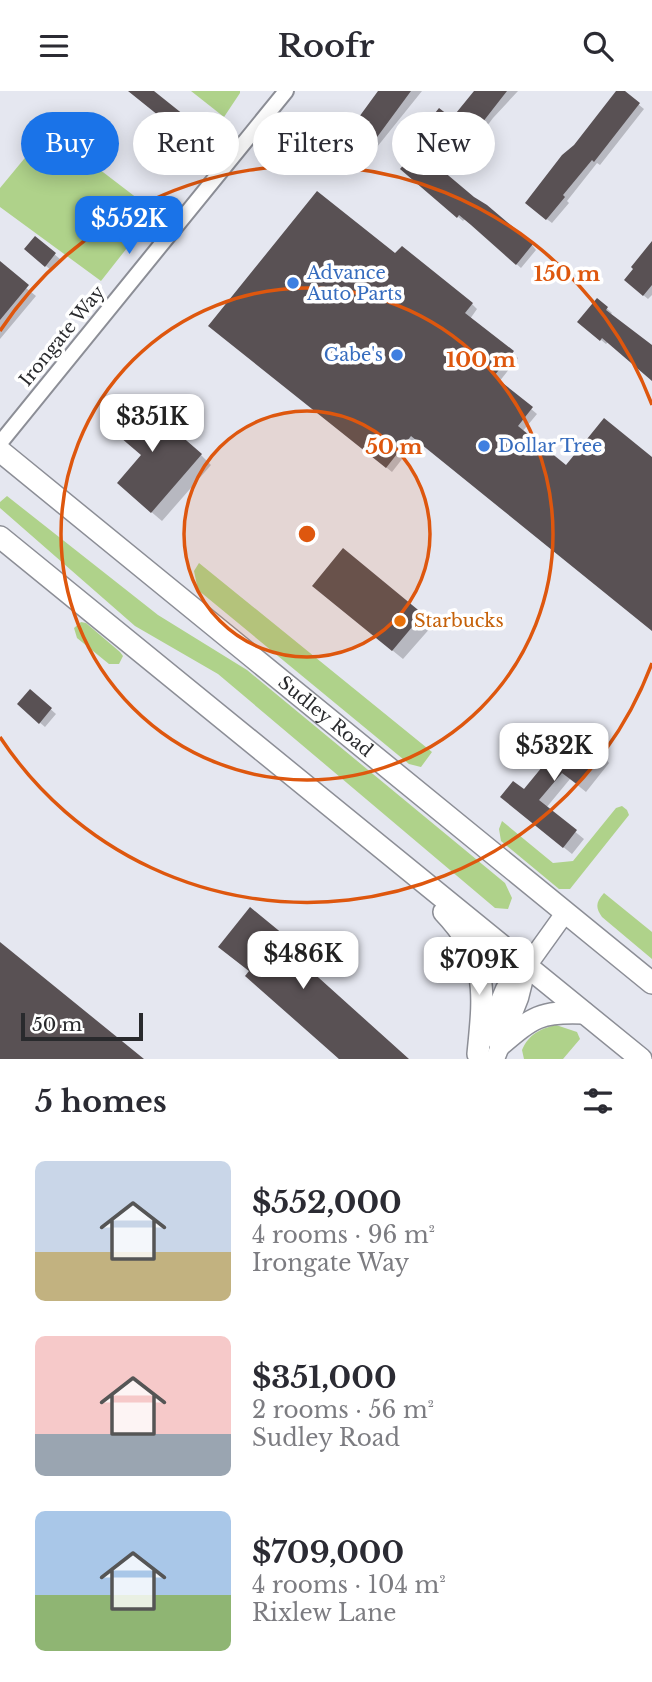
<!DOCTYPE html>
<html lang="en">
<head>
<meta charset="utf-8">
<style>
  :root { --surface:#fff; --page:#f2f2f3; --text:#2b2b33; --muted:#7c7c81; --accent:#1a73e8 }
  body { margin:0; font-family:"Libre Baskerville",serif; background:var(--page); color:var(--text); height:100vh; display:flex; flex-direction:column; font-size:26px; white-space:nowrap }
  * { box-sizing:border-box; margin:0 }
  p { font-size:23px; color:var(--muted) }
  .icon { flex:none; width:38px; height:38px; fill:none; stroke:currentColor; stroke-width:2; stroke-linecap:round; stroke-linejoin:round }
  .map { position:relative; height:968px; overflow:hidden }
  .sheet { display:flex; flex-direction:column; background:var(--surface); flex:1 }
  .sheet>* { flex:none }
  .hud { position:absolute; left:21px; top:21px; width:611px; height:63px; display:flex; gap:14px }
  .scale { position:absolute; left:21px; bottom:18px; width:122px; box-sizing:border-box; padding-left:7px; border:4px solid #292a2d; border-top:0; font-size:19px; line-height:24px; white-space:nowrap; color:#292a2d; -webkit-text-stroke:5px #fff; paint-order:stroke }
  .price { position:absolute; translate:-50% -60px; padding:0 16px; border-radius:14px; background:#fff; color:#222; font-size:23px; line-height:46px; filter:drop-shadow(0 2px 4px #0008) }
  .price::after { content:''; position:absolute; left:50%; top:42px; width:21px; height:16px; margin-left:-10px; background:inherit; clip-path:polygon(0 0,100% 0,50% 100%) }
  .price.on { background:var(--accent); color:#fff }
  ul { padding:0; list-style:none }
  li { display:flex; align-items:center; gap:21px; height:175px; padding:0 35px }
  li span { display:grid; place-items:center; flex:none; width:196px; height:140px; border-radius:10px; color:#555 }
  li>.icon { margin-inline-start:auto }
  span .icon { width:84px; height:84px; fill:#fffc; stroke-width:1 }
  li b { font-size:30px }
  h2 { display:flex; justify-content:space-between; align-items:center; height:84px; padding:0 35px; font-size:30px }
  .pill { padding:0 24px; border-radius:32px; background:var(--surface); box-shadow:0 4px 18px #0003; font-size:24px; line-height:63px }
  .pill.on { background:var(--accent); color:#fff }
  header { display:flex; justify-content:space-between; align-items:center; height:91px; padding:0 35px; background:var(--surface); font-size:32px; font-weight:600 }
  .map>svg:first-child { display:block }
  .green { fill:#afd28a }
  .shadow { fill:#0003 }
  .building { fill:#595154 }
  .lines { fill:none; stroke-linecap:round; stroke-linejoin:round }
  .minor-casing { stroke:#8c8e96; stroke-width:18 }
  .tertiary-casing { stroke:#8c8e96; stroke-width:21 }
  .primary-casing { stroke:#8c8e96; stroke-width:24 }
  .minor { stroke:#fff; stroke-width:14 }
  .tertiary { stroke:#fff; stroke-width:18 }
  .primary { stroke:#fff; stroke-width:21 }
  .ring { fill:none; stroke:#de570e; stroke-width:3.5 }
  .shop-dot { fill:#3f7fe0; stroke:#fff; stroke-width:2.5 }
  .food-dot { fill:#e8710a; stroke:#fff; stroke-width:2.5 }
  .labels { text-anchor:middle; stroke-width:7; stroke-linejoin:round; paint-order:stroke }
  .shop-label { font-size:18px; fill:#366cbe; stroke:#fff; text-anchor:start }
  .street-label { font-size:18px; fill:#292a2d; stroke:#fff }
  .food-label { font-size:18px; fill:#c56008; stroke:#fff; text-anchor:start }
  .centre { fill:#de570e; stroke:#fff; stroke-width:3.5 }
  .ring-label { font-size:21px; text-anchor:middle; font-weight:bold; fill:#de570e; stroke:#fff; stroke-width:7; stroke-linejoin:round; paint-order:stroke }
</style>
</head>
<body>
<header><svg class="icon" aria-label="menu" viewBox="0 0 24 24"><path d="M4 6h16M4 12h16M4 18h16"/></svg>Roofr<svg class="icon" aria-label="search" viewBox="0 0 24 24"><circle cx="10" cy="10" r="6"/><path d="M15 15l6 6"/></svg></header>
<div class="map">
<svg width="652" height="968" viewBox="0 0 652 968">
  <rect width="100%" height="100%" fill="#e5e7f0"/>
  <path class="green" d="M191,0H240V2L224,26Z
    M48,39L146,114L149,129L101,190L0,116V97Z
    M7,405L158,524L247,579L505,792L512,807L508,818L495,817L218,583L135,535L0,417V411Z
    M199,472L432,661L421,676L409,673L198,499L194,480Z
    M81,531L86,532L120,561L123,565L119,573H109L77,547L74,537Z
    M622,715L627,719L629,724L570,798H559L501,750L499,738L502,730L553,772L573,770L616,717Z
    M604,802L652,841V868L602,826C595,816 596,811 604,802Z
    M556,934L577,941L580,948L563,968H524L522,959C529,943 540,938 556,934Z"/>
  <path class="shadow" d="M129,0H151L196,37L188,47Z
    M382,0H422L377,56L358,42Z
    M475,0H518L493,27L466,63L434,37L453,30Z
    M619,0H622L644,18L600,74L597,72L567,110L569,112L552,132L532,117L575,56Z
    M407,83L532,154L536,159L521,177L465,128L463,130Z
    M35,147L60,168L51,179L31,163Z
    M652,154V204L648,208L631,194L635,178Z
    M396,165L472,213L477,218L470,228L518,267L499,291L537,323L522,341L566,376L652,368V538L417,349L392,381L216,240Z
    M0,176L36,205L0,248Z
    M597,209L612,222L610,224L652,256V288L608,251L606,253L584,235Z
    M201,364L211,374L162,430L129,402Z
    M343,460L432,535L403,568L324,504Z
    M30,600L56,623L45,636L24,618Z
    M602,664L609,672L586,701L570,688L546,717L584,748L572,763L510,713L524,701L549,670Z
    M251,818L305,863L313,872L307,879L406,968H339L250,881L229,864Z"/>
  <path class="building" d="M128,0H154L189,28L179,41Z
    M378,0H411L372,53L351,37Z
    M474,0H507L461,59L427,32L439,17L452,27Z
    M616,0H625L640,12L594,71L592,69L563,104L565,106L546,129L525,112L562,64L574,54Z
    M417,58L474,106L487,114L533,153L516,174L471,134L459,124L457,127L400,78Z
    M317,100L395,162L402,155L473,212L465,222L514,260L494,285L533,316L518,335L566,374L604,327L652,366V540L411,345L386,377L208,235Z
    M35,145L56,162L45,176L24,158Z
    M652,150V194L643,205L624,189L633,178L631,176Z
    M0,170L29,194L0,229Z
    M597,207L608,216L606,219L652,254V290L602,247L600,250L577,231Z
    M134,304L202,363L151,422L117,392L141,364L107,335Z
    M343,457L423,523L392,560L312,495Z
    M30,598L52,617L39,633L17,613Z
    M567,634L603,663L578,694L562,682L539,709L577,739L563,757L500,706L513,690L524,698L547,670L541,666Z
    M250,816L306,862L299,869L409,968H339L245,885L249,880L218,856Z
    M0,851L144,968H0Z"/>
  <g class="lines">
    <defs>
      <path id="minor" d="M0,352L286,0"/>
      <path id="tertiary" d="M484,948L505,898L513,887L527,875L565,822
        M495,968L519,907L527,875"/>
      <g id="primary">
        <path id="s1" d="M0,360L652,892"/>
        <path d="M0,446L641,968"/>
        <path d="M444,821C489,868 484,902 478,963"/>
        <path d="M500,954C533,926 540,920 584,922"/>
      </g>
    </defs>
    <use href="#minor" class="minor-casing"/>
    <use href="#tertiary" class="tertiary-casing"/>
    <use href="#primary" class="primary-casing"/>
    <use href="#minor" class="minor"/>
    <use href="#tertiary" class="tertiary"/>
    <use href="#primary" class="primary"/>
  </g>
  <circle cx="307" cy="443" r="123" fill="#de570e" fill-opacity=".12"/>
  <g class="ring">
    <circle cx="307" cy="443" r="123"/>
    <circle cx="307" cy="443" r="246"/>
    <path d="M652 572A368 368 0 0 1 0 646M0 240A368 368 0 0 1 652 314"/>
  </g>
  <g class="shop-dot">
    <circle cx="293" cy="192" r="7"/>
    <circle cx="397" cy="264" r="7"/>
    <circle cx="484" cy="355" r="7"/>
  </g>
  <circle class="food-dot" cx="400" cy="530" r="7"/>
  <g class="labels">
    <g class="shop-label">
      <text x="307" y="188">Advance<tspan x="307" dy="21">Auto Parts</tspan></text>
      <text x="383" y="270" text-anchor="end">Gabe's</text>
      <text x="498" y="361">Dollar Tree</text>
    </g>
    <g class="street-label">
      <text transform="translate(62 245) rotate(-51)" y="6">Irongate Way</text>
      <text dy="6" stroke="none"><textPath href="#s1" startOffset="420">Sudley Road</textPath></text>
    </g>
    <g class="food-label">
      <text x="414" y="536">Starbucks</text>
    </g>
  </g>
  <circle cx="307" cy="443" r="10" class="centre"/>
  <g class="ring-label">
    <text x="567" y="190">150 m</text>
    <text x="481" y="276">100 m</text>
    <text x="394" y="363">50 m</text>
  </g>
</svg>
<div class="scale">50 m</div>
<b class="price on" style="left:129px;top:165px">$552K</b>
<b class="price" style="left:152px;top:363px">$351K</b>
<b class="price" style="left:554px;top:692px">$532K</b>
<b class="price" style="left:303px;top:900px">$486K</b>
<b class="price" style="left:479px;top:906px">$709K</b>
<div class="hud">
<a class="pill on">Buy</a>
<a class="pill">Rent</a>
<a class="pill">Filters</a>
<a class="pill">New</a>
</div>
</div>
<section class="sheet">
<h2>5 homes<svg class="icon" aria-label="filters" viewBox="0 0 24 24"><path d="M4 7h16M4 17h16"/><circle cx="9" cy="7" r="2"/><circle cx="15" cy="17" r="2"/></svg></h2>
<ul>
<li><span style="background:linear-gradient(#c9d6e8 65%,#c2b280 0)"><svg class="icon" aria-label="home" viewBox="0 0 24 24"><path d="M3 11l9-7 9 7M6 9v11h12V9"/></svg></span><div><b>$552,000</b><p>4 rooms · 96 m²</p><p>Irongate Way</p></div></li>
<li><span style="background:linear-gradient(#f6c9c9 70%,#9aa5b1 0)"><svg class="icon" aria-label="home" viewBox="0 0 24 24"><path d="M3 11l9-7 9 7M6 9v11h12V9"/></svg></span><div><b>$351,000</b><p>2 rooms · 56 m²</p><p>Sudley Road</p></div></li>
<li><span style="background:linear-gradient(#a9c7e8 60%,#8fb573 0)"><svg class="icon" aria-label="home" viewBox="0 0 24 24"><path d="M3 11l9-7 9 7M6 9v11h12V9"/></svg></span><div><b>$709,000</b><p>4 rooms · 104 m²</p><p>Rixlew Lane</p></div></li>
</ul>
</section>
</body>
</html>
